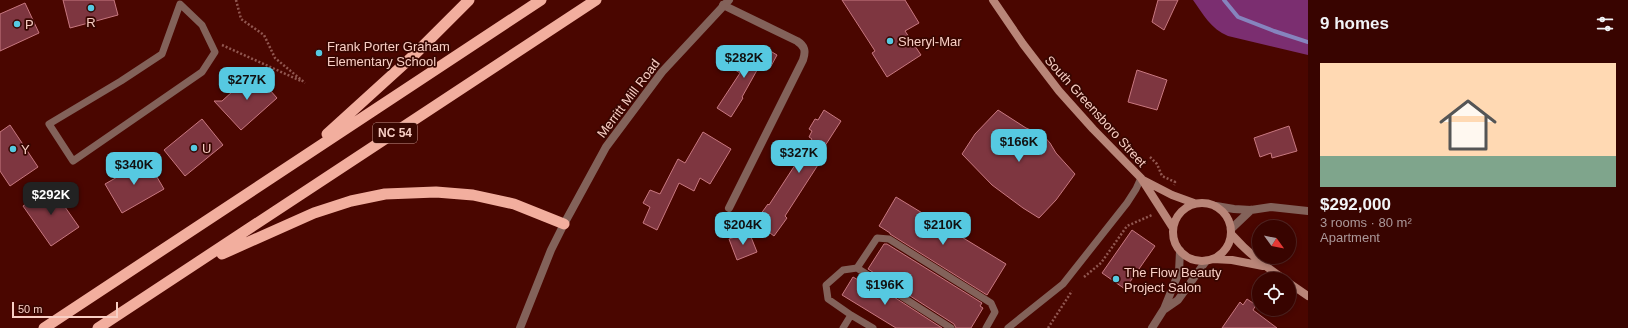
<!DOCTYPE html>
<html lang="en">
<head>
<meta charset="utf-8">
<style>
  :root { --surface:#380400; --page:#43120f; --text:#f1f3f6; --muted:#ab9899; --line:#522522; --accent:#56c9e1 }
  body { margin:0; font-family:Helvetica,sans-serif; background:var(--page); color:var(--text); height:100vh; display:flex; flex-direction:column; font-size:15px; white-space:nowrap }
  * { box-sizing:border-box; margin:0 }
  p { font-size:13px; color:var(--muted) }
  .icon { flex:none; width:22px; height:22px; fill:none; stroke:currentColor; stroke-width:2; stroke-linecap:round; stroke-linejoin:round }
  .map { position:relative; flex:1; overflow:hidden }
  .details { display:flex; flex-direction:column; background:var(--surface); width:320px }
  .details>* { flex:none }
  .needle { width:26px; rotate:123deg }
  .buttons { position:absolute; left:1252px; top:220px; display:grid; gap:8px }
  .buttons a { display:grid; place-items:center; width:44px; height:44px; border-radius:50%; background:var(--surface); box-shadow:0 2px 6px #0003,0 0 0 1px var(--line); font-size:20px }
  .scale { position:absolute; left:12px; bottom:10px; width:106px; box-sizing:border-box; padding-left:4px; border:2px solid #f8cec4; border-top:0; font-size:11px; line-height:14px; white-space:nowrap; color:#f8cec4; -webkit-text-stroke:3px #380600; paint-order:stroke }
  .price { position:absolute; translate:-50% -34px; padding:0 9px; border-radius:8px; background:var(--accent); color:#111; font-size:13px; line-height:26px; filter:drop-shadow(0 1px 2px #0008) }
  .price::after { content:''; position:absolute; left:50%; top:24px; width:12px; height:9px; margin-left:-6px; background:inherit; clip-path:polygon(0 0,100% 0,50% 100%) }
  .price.on { background:#222; color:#fff }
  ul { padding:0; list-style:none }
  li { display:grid; align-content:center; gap:8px; height:212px; padding:0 12px }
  li span { display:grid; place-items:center; height:124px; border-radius:0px; color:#555 }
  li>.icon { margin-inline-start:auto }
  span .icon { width:72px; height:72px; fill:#fffc; stroke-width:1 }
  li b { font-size:17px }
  h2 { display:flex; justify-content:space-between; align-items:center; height:48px; padding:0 12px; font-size:17px }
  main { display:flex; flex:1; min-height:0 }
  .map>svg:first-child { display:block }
  .forest { fill:#7b2e70 }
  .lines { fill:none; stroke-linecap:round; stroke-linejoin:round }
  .stream { stroke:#8684be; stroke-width:4 }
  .building { fill:#7e3640; stroke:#c87880 }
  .path { stroke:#915750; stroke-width:2.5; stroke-dasharray:2 2; stroke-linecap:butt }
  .service { stroke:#83625a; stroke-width:7 }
  .minor { stroke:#83625a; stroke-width:8 }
  .tertiary { stroke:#83625a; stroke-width:8 }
  .secondary { stroke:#b98578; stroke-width:8 }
  .trunk { stroke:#f2ae9e; stroke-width:11 }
  .poi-dot { fill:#56c9e1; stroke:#380600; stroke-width:1.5 }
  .labels { text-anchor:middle; stroke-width:3.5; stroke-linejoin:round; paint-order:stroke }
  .shield { fill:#380600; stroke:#be9289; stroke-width:1 }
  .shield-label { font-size:12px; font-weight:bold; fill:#f8cec4 }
  .poi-label { font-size:13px; fill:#f8cec4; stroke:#380600; text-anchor:start }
  .street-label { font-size:13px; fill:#f8cec4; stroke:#380600 }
</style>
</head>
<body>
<main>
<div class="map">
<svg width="1308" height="328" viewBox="0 0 1308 328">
  <rect width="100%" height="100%" fill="#4a0600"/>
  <path class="forest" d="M1193,0H1308V55L1228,36C1211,29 1203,14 1193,0Z"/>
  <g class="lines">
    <path class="stream" d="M1224,0L1238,17L1274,31L1308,42"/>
  </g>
  <path class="building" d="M63,0H114L118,15L70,28Z
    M842,0H905L919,23L905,31L921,55L887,77L872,53L875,51Z
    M1158,0H1178L1164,30L1152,22Z
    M25,3L39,33L0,51V14Z
    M767,49L777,55L770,68L761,63L742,97L743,98L731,117L717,108L740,73L732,68L743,50L761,60Z
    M1137,70L1167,80L1157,110L1128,102Z
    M254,72L277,98L241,130L214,101H222Z
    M824,110L841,121L821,152L825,154L785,216L787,218L774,236L755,222L768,204L769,205L812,139L809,137L812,131L809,129L815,119L818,120Z
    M998,110L1026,128L1043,135L1050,143L1056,153L1075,174L1056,200L1039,218L1023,208L992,185L962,154L975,134Z
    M202,119L223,145L185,176L164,150Z
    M10,125L38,167L10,186L0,171V132Z
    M1289,126L1297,151L1272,158L1271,153L1260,157L1254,138Z
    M703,132L731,149L710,184L700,178L694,191L679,183L657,230L643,223L650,207L643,203L650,190L660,194L678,159L685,163Z
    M147,160L164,189L122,213L105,184Z
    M51,187L79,227L51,246L23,206Z
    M896,197L1006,264L987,295L890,234V233L879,226Z
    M1132,230L1155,246L1125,289L1102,273Z
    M749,232L757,252L737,260L729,239Z
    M884,244H887L982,303L980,306L983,308L971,328H956L954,324L868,269Z
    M853,277L860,281L863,277L942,328H896L842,295Z
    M1247,299L1256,305L1253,310L1277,328H1222L1240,302L1243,305Z"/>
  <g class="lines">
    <path class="path" d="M236,0L241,19L264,35L275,58L305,83
      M222,45L301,81
      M1150,157L1157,164L1162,176L1175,182L1174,185
      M1084,277L1101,263L1127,226L1152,215
      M1048,328L1072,291"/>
    <path class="service" d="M180,4L202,25L215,52L202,72L73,161L49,124L121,81L162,54Z
      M857,268L877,238L889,239L991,303L995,312L986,328
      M851,315L828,299L826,285L843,270L857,268L951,328
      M843,328L851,315L873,328
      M1008,328L1063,284L1127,203L1136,189L1141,178"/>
    <path class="minor" d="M723,5L797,41C805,46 806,51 803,60L729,208
      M1216,206L1234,209L1251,210L1271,207L1308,211
      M1231,229L1251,210
      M1165,309L1178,300L1206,261
      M1152,328L1164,309L1179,272L1180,251"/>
    <path class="tertiary" d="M520,328L551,250L564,224L606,147L662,72L729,0"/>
    <path class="secondary" d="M993,0L1023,44L1059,91L1093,129L1141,178L1173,228
      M1143,180L1172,195L1194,203
      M1173 232a29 29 0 1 1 58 0a29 29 0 1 1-58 0Z
      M1231,234C1247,252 1264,266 1284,279
      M1213,259L1232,260L1263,266
      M1289,283L1308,296"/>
    <path class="trunk" d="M327,134L414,55L469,0
      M222,254L314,213L351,201L385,194L436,192L473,195L514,204L564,224
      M44,328L541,0
      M98,328L596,0"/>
  </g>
  <g class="poi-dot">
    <circle cx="91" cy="8" r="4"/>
    <circle cx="17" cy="24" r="4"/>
    <circle cx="890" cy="41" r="4"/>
    <circle cx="319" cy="53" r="4"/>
    <circle cx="194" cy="148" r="4"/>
    <circle cx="13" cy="149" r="4"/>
    <circle cx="1116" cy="279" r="4"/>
  </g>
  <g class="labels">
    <rect class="shield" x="373" y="123" width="44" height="20" rx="3"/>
    <g class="shield-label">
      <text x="395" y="137">NC 54</text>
    </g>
    <g class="poi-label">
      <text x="91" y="27" text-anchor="middle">R</text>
      <text x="25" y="29">P</text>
      <text x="898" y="46">Sheryl-Mar</text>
      <text x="327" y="51">Frank Porter Graham<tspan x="327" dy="15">Elementary School</tspan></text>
      <text x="202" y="153">U</text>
      <text x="21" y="154">Y</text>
      <text x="1124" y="277">The Flow Beauty<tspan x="1124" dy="15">Project Salon</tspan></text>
    </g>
    <g class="street-label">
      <text transform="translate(628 98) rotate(-53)" y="5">Merritt Mill Road</text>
      <text transform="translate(1096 111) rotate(48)" y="5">South Greensboro Street</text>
    </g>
  </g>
</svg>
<div class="buttons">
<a><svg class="needle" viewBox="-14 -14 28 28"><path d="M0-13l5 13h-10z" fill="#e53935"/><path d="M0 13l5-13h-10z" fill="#ab9899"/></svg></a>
<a><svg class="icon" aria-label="locate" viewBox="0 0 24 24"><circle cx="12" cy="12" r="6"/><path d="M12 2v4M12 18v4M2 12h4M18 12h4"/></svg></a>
</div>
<div class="scale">50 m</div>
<b class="price" style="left:744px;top:79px">$282K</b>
<b class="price" style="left:247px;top:101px">$277K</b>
<b class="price" style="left:1019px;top:163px">$166K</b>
<b class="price" style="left:799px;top:174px">$327K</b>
<b class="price" style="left:134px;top:186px">$340K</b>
<b class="price on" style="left:51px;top:216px">$292K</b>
<b class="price" style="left:743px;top:246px">$204K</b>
<b class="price" style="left:943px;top:246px">$210K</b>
<b class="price" style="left:885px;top:306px">$196K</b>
</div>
<section class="details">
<h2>9 homes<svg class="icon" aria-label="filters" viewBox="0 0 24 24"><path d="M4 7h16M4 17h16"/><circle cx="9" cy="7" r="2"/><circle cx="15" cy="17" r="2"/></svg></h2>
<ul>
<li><span style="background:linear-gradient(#ffd9b3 75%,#7fa58c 0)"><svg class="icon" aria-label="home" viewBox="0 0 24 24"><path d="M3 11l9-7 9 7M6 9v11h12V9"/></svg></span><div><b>$292,000</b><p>3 rooms · 80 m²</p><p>Apartment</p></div></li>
</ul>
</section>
</main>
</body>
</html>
